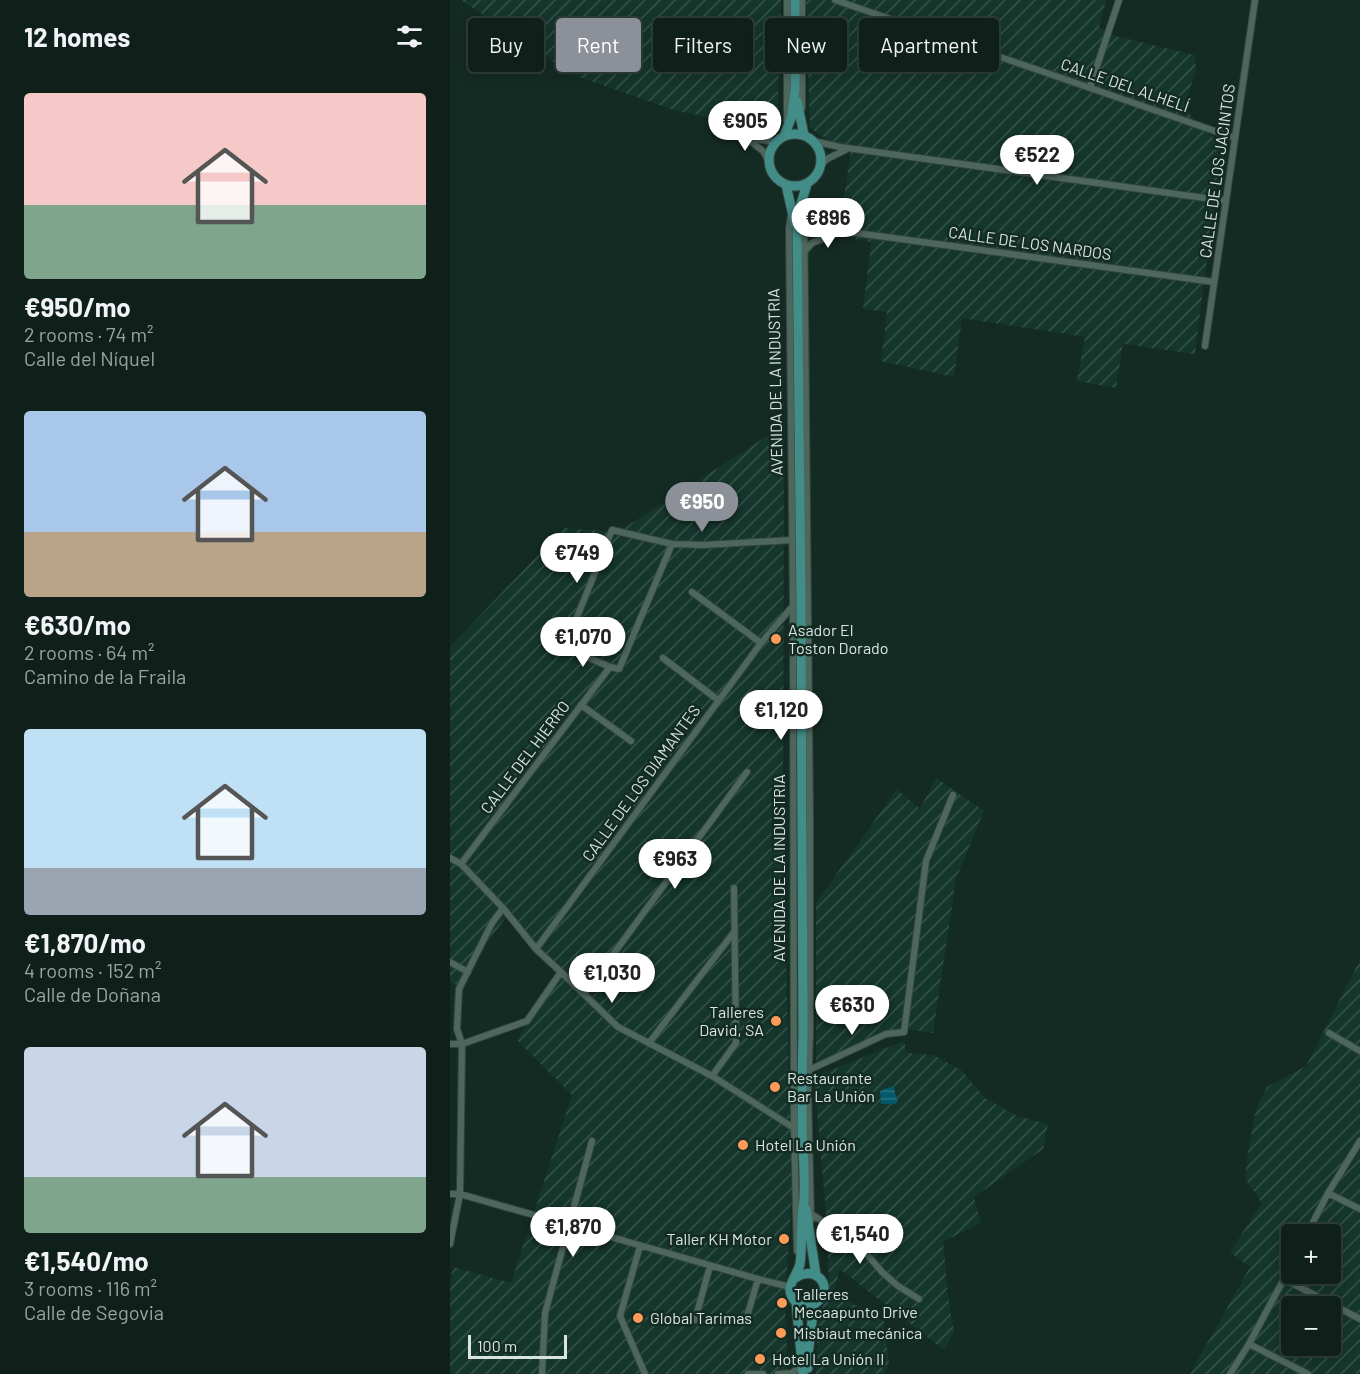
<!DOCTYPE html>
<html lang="en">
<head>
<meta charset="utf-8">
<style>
  :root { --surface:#0f201a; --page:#1d2d27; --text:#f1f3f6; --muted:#9ba3a2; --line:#2f3e39; --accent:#8c9099 }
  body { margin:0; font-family:Barlow,sans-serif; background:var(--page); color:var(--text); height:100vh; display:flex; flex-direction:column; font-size:22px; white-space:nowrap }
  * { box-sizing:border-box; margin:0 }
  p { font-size:20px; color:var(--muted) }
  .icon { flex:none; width:33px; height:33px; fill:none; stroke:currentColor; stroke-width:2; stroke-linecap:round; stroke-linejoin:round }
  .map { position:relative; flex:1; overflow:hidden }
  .side { display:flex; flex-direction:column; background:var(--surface); width:450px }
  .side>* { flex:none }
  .hud { position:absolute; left:18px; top:18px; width:570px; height:54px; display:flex; gap:12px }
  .controls { position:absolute; left:831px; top:1224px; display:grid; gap:12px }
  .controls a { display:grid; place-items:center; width:60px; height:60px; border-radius:6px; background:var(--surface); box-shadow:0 3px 15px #0003,0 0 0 2px var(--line); font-size:30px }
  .scale { position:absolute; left:18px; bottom:15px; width:99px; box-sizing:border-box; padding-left:6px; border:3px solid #d7e4df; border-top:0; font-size:16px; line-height:21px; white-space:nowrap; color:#d7e4df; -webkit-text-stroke:4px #142b23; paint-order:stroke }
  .price { position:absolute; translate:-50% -51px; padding:0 14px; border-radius:21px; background:#fff; color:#222; font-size:20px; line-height:39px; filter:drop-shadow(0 2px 3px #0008) }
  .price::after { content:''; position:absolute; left:50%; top:36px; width:18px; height:14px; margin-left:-9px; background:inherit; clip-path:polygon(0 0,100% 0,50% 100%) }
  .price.current { background:var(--accent); color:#fff }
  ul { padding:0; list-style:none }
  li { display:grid; align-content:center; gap:12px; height:318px; padding:0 24px }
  li span { display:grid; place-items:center; height:186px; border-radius:6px; color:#555 }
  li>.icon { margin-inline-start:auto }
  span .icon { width:108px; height:108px; fill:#fffc; stroke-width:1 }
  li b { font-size:26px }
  h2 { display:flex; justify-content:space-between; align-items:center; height:72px; padding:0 24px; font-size:26px }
  .pill { padding:0 21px; border-radius:6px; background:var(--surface); box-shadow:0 3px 15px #0003,0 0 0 2px var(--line); font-size:21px; line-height:54px }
  .pill.current { background:var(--accent); color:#fff }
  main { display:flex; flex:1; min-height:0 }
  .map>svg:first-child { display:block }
  .industrial { fill:url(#industrial-furrows); fill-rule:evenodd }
  .water { fill:url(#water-rules) }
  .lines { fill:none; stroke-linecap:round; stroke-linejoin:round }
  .minor-casing { stroke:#34453f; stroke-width:8 }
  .primary-casing { stroke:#34453f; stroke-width:11 }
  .minor { stroke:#4e675d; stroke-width:6 }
  .primary { stroke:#428d88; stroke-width:9 }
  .poi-dot { fill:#fe9b59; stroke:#142b23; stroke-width:2 }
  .labels { text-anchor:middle; stroke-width:5; stroke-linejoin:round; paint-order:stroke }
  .street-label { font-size:16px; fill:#d7e4df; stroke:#142b23 }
  .poi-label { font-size:16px; fill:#d7e4df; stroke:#142b23; text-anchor:start }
</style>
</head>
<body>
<main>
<section class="side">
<h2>12 homes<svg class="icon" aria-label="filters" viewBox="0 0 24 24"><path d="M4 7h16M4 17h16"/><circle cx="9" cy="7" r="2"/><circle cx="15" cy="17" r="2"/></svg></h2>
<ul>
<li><span style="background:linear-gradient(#f6c9c9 60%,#7fa58c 0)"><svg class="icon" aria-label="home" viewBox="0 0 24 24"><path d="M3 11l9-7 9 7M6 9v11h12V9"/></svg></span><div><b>€950/mo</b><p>2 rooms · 74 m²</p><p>Calle del Níquel</p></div></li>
<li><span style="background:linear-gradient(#a9c7e8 65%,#b9a48a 0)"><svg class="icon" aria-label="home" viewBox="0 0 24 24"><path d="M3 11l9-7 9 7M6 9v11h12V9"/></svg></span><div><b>€630/mo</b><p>2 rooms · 64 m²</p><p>Camino de la Fraila</p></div></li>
<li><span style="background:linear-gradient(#bfe0f5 75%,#9aa5b1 0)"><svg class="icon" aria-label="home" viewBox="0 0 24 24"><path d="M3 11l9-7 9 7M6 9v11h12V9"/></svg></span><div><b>€1,870/mo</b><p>4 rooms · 152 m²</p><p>Calle de Doñana</p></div></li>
<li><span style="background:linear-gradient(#c9d6e8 70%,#7fa58c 0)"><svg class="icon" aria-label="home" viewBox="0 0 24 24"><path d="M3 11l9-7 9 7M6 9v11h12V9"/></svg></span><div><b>€1,540/mo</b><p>3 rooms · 116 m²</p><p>Calle de Segovia</p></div></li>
</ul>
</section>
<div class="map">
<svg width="910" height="1374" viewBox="0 0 910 1374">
  <defs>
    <pattern id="industrial-furrows" width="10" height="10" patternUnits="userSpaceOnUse" patternTransform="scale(1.5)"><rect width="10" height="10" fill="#15362c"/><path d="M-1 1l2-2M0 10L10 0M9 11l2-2" fill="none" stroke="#36534a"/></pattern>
    <pattern id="water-rules" width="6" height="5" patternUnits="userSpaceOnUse" patternTransform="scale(1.5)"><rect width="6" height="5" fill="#04596a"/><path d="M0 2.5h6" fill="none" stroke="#28717f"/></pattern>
  </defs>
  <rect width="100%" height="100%" fill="#142b23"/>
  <path class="industrial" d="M11,0H331L327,130L227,111L123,75Z
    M356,0H656L649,27L665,36L745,55L746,71L733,108L771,145L745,354L673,344L666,388L627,381L635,337L512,318L504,377L431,361L437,312L413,309L421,242L388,236L402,145L384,144L360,128Z
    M334,425L333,845L342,1192L335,1306L338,1374H0V1287L3,1267L61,1283L122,1095L67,1040L108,973L57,916L6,985L0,982V647L114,528L168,532Z
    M486,778L534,811L506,879L483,1033L457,1029L366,1065V903L447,789L470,809Z
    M910,960V1374H740L800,1267L780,1252L812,1203L795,1179L798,1152L806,1109L817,1087L856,1066ZM842,1234H880V1274H842ZM842,1306H880V1346H842Z
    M454,1041L457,1053L483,1055L511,1070L535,1098L567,1116L598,1124L593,1149L524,1197L531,1223L493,1242L498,1296L504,1332L494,1350L390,1269L383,1293L434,1321L439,1364L434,1374H366L368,1317L379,1292L377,1225L364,1077Z"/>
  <path class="water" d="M443,1086L448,1102L444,1104H431L430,1091Z"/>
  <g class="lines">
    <defs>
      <path id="minor" d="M385,0L785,138
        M640,87L669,0
        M352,108V0
        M337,122V0
        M286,130L313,151L319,161
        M297,135L305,139L326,142
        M363,141L390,147L776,201
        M371,165L377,159L397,149
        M354,204L360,821V1034L358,1090L361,1220
        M341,214L339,229L343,607L344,1128L347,1251
        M354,222C367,237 373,234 392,231L764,282
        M354,252L362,243L380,236
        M755,346L805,0
        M242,592L311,643
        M213,658L268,700
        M160,667L115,647L162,530L222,544L254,545L342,540
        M131,705L181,741
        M0,858L11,864L53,908L86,949L111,972L168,1027L262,1076L344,1128
        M11,864L160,667L169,669L222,544
        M86,949L311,643L342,607
        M0,962L18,972
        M134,994L297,772
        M879,1033L910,1051
        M199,1043L284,932
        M0,1044H12L77,1021L111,972
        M359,1070L436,1034L454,1032L476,861L503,795
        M262,1076L286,1043L284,888
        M878,1193L910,1209
        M0,1194H10L308,1279L340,1287
        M361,1214L380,1226L414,1251L432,1272L448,1286L469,1299
        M857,1234L878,1193L910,1141
        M0,1244L10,1194L12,1044L7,1029L9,989L42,923L53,908
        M190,1246L170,1316L195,1374
        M834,1279L910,1319
        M245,1320L260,1266
        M296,1320L308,1279
        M799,1344L858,1374
        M92,1374L95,1313L142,1141
        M298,1374H313
        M328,1374L342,1373L352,1365
        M780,1374L799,1344L842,1264"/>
      <path id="primary" d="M347,101L354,135
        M319 160a26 26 0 1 1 52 0a26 26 0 1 1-52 0Z
        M334,136L342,116L345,90V0
        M336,185L345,224
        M356,1209L366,1275
        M345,1278C363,1265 383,1283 370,1299C361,1311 341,1306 340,1290C340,1281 348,1273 350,1264C352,1251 351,1237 352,1223C352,1214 354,1205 354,1196C355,1174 353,1153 352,1131C352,1099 352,1067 353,1035L351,609L347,229L349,210L357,184
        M346,1302L353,1374
        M358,1368V1355L364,1305"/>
    </defs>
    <use href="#minor" class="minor-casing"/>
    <use href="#primary" class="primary-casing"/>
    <use href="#minor" class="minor"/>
    <use href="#primary" class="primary"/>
  </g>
  <g class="poi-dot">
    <circle cx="326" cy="639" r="6"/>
    <circle cx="326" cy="1021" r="6"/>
    <circle cx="325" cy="1087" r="6"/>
    <circle cx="293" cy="1145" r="6"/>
    <circle cx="334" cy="1239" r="6"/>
    <circle cx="332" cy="1303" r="6"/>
    <circle cx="188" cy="1318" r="6"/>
    <circle cx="331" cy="1333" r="6"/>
    <circle cx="310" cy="1359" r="6"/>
  </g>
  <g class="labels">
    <g class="street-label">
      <text transform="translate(675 85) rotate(19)" y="6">CALLE DEL ALHELÍ</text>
      <text transform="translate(767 171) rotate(-82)" y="6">CALLE DE LOS JACINTOS</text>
      <text transform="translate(580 243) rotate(8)" y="6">CALLE DE LOS NARDOS</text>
      <text transform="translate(325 382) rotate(-91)" y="6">AVENIDA DE LA INDUSTRIA</text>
      <text transform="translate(75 757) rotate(-53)" y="6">CALLE DEL HIERRO</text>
      <text transform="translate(191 783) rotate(-54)" y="6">CALLE DE LOS DIAMANTES</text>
      <text transform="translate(329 868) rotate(-90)" y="6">AVENIDA DE LA INDUSTRIA</text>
    </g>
    <g class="poi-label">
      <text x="338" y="636">Asador El<tspan x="338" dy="18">Toston Dorado</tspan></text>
      <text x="314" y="1018" text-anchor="end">Talleres<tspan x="314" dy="18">David, SA</tspan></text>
      <text x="337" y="1084">Restaurante<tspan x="337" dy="18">Bar La Unión</tspan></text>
      <text x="305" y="1151">Hotel La Unión</text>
      <text x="322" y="1245" text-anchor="end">Taller KH Motor</text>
      <text x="344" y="1300">Talleres<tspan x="344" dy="18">Mecaapunto Drive</tspan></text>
      <text x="200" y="1324">Global Tarimas</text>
      <text x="343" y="1339">Misbiaut mecánica</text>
      <text x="322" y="1365">Hotel La Unión II</text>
    </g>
  </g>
</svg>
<div class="controls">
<a>+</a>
<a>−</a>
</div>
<div class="scale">100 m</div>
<b class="price" style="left:295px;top:152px">€905</b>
<b class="price" style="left:587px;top:186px">€522</b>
<b class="price" style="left:378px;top:249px">€896</b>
<b class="price current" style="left:252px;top:533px">€950</b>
<b class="price" style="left:127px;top:584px">€749</b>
<b class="price" style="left:133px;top:668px">€1,070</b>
<b class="price" style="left:331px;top:741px">€1,120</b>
<b class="price" style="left:225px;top:890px">€963</b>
<b class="price" style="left:162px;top:1004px">€1,030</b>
<b class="price" style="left:402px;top:1036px">€630</b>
<b class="price" style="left:123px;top:1258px">€1,870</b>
<b class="price" style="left:410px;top:1265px">€1,540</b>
<div class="hud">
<a class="pill">Buy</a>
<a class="pill current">Rent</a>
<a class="pill">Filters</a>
<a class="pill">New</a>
<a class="pill">Apartment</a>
</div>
</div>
</main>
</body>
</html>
